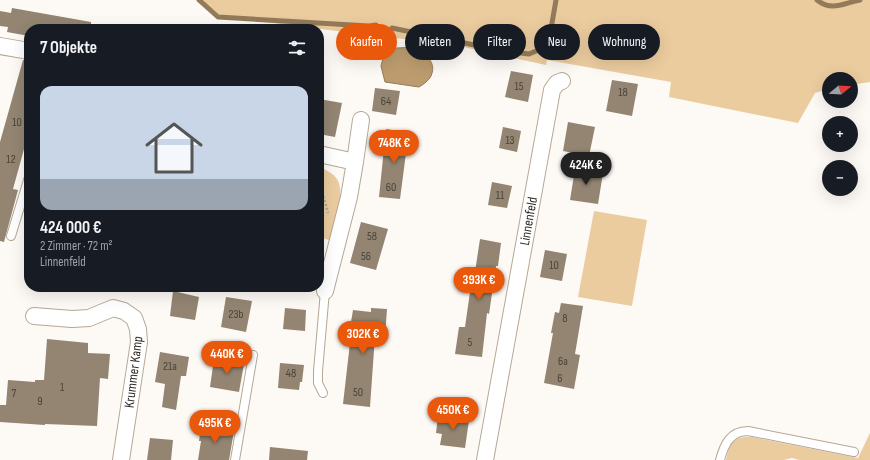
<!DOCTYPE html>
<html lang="de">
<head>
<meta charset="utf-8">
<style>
  :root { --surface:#171b24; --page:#20242c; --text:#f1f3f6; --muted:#9ea1a6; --line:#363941; --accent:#ea580c }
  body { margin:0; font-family:"Sofia Sans Condensed",sans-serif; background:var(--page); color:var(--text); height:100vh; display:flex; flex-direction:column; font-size:15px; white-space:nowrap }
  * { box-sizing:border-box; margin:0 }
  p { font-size:13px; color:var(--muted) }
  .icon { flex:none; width:22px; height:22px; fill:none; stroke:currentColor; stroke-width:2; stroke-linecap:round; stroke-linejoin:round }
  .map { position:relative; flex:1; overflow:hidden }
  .sheet { position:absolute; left:24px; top:24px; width:300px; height:268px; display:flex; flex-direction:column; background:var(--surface); border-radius:16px; box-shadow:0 4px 16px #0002 }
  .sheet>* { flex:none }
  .hud { position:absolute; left:336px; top:24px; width:380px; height:36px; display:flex; gap:8px }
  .needle { width:26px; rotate:72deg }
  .buttons { position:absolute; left:822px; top:72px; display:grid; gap:8px }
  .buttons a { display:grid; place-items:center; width:36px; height:36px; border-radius:50%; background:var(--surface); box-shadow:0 4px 16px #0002; font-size:20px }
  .price { position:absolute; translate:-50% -34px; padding:0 9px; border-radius:14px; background:var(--accent); color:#fff; font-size:13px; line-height:26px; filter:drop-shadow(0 1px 2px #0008) }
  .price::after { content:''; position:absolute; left:50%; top:24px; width:12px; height:9px; margin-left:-6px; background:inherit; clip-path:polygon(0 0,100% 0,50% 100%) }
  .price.active { background:#222; color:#fff }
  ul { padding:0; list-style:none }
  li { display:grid; align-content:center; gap:8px; height:212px; padding:0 16px }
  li+li { border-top:1px solid var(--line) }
  li span { display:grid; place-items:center; height:124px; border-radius:12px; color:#555 }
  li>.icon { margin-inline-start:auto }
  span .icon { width:72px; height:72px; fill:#fffc; stroke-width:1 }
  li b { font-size:17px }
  h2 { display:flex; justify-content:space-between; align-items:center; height:48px; padding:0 16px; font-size:17px }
  .chip { padding:0 14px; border-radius:18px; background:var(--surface); box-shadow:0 4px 16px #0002; font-size:14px; line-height:36px }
  .chip.active { background:var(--accent); color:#fff }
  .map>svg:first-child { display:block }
  .green { fill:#ebcc9f }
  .water { fill:#bc9c6f; stroke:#937b59 }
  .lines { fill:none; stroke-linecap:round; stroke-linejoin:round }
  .stream { stroke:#937b59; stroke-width:5 }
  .building { fill:#938572 }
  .service-casing { stroke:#b5a794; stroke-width:10 }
  .minor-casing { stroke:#b5a794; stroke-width:18 }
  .path { stroke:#aaa6a0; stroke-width:2.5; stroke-dasharray:2 2; stroke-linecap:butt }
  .service { stroke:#fff; stroke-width:8 }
  .minor { stroke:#fff; stroke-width:16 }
  .labels { text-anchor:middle; stroke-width:3; stroke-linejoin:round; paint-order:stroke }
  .number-label { font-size:12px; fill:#4a4338 }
  .street-label { font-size:14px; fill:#322d25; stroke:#fff }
</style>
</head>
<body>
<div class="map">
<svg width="870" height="460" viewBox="0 0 870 460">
  <rect width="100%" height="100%" fill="#fdf9f5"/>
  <path class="green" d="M200,0H870V82L851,85V79H829V89L815,93L798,123L669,97L671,82L547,60L546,65L450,44L377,36L217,16Z
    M319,167C326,170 333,173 337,179C346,193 335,226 332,241L319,237Z
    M594,211L647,220L632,306L578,297Z
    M870,433V460H799L792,458L784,460H726C730,443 733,436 752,437L858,458Z"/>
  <path class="water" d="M396,48C401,48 408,47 412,48C423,51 436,61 432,73C431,79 424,84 419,87L385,82L381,66L384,54Z"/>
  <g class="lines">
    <path class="stream" d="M199,0L218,17L369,26L376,25
      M817,0C832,12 844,3 860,0
      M392,28L503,51L529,54L548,46L556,0"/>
  </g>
  <path class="building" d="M12,8L91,22V29H29V36L7,32L8,27L0,26V11L11,13Z
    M23,60H29V131L13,189L18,190L4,242L0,241V142Z
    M511,71L533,75L528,102L505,97Z
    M612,80L638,84L632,116L606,111Z
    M375,88L400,91L396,115L372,111Z
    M319,99L342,103L335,137L319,134Z
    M568,122L595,127L589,156L563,151Z
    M503,127L521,131L517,152L499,148Z
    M386,129L410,133L407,153H406L400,199L379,197Z
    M575,169L603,173L598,204L570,200Z
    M492,182L512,186L507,208L488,205Z
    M361,222L388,229L376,270L350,263Z
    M480,239L501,243L498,266H496L489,314L487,313L482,357L455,354L459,327H465L471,285H473Z
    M545,250L567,254L562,281L540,277Z
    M173,291L199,297L195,320L170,316Z
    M226,297L252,301L246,332L221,327Z
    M561,303L583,306L575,354L580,355L574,389L544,383L553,333H551L555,312L559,313Z
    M285,308L306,310L305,331L283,329Z
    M371,308L387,309L385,337L375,336L370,407L343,404L351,334H349L353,310L371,312Z
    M47,339L88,343V353L110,354L108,379L100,378L97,426L45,424V425L0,422V405H6L8,380L35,382V380H44Z
    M160,352L189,357L186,376H181L176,410L162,407L165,384L155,382Z
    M214,359L244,364L239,392L210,387Z
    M280,363L304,365L302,382H300L299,390L278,388Z
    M438,416L469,420L465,448L440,445L442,434L436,433Z
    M201,427L234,431L229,460H198L201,441H199Z
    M150,438L173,440L171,460H147Z
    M270,447L308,451L307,460H269Z"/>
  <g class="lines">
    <defs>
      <path id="service" d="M11,236L29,177
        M323,393L318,383V371L325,291
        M235,460L253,355
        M720,460C724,445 730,431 748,431L854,452"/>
      <path id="minor" d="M0,46L29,51
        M319,154L355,162
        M325,291L349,197L355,162L361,120
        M34,316L72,319L89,318L113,308L124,311L134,318L138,329L139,342L121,460
        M485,460L552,90L557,83L562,81"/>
    </defs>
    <use href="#service" class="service-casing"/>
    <use href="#minor" class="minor-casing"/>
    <path class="path" d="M319,181L328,213"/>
    <use href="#service" class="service"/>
    <use href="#minor" class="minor"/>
  </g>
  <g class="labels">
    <g class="number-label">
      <text x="519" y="90">15</text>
      <text x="623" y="96">18</text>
      <text x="386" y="105">64</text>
      <text x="17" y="126">10</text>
      <text x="510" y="144">13</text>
      <text x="11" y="163">12</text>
      <text x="391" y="191">60</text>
      <text x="500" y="199">11</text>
      <text x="372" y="240">58</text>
      <text x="366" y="260">56</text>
      <text x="554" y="269">10</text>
      <text x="236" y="318">23b</text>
      <text x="565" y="322">8</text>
      <text x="470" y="346">5</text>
      <text x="563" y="365">6a</text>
      <text x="170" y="370">21a</text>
      <text x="291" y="377">48</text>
      <text x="560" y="382">6</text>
      <text x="62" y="391">1</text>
      <text x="358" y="396">50</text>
      <text x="14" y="397">7</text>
      <text x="40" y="405">9</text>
    </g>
    <g class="street-label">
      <text transform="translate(528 221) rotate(-80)" y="5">Linnenfeld</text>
      <text transform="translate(133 372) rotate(-83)" y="5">Krummer Kamp</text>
    </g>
  </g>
</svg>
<div class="buttons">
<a><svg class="needle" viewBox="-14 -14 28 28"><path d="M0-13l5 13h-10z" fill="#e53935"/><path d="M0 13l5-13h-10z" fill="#9ea1a6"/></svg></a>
<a>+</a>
<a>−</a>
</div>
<b class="price" style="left:394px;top:164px">748K €</b>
<b class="price active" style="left:586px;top:186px">424K €</b>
<b class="price" style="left:479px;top:301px">393K €</b>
<b class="price" style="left:363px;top:355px">302K €</b>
<b class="price" style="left:227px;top:375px">440K €</b>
<b class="price" style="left:453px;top:431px">450K €</b>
<b class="price" style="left:215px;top:444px">495K €</b>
<div class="hud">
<a class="chip active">Kaufen</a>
<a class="chip">Mieten</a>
<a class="chip">Filter</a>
<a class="chip">Neu</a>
<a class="chip">Wohnung</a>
</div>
<section class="sheet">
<h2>7 Objekte<svg class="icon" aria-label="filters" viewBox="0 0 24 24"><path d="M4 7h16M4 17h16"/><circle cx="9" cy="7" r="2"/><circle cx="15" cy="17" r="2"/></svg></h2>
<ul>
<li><span style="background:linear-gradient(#c9d6e8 75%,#9aa5b1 0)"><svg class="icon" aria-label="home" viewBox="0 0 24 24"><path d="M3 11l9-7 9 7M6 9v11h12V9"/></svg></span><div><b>424 000 €</b><p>2 Zimmer · 72 m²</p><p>Linnenfeld</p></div></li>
</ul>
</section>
</div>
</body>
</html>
